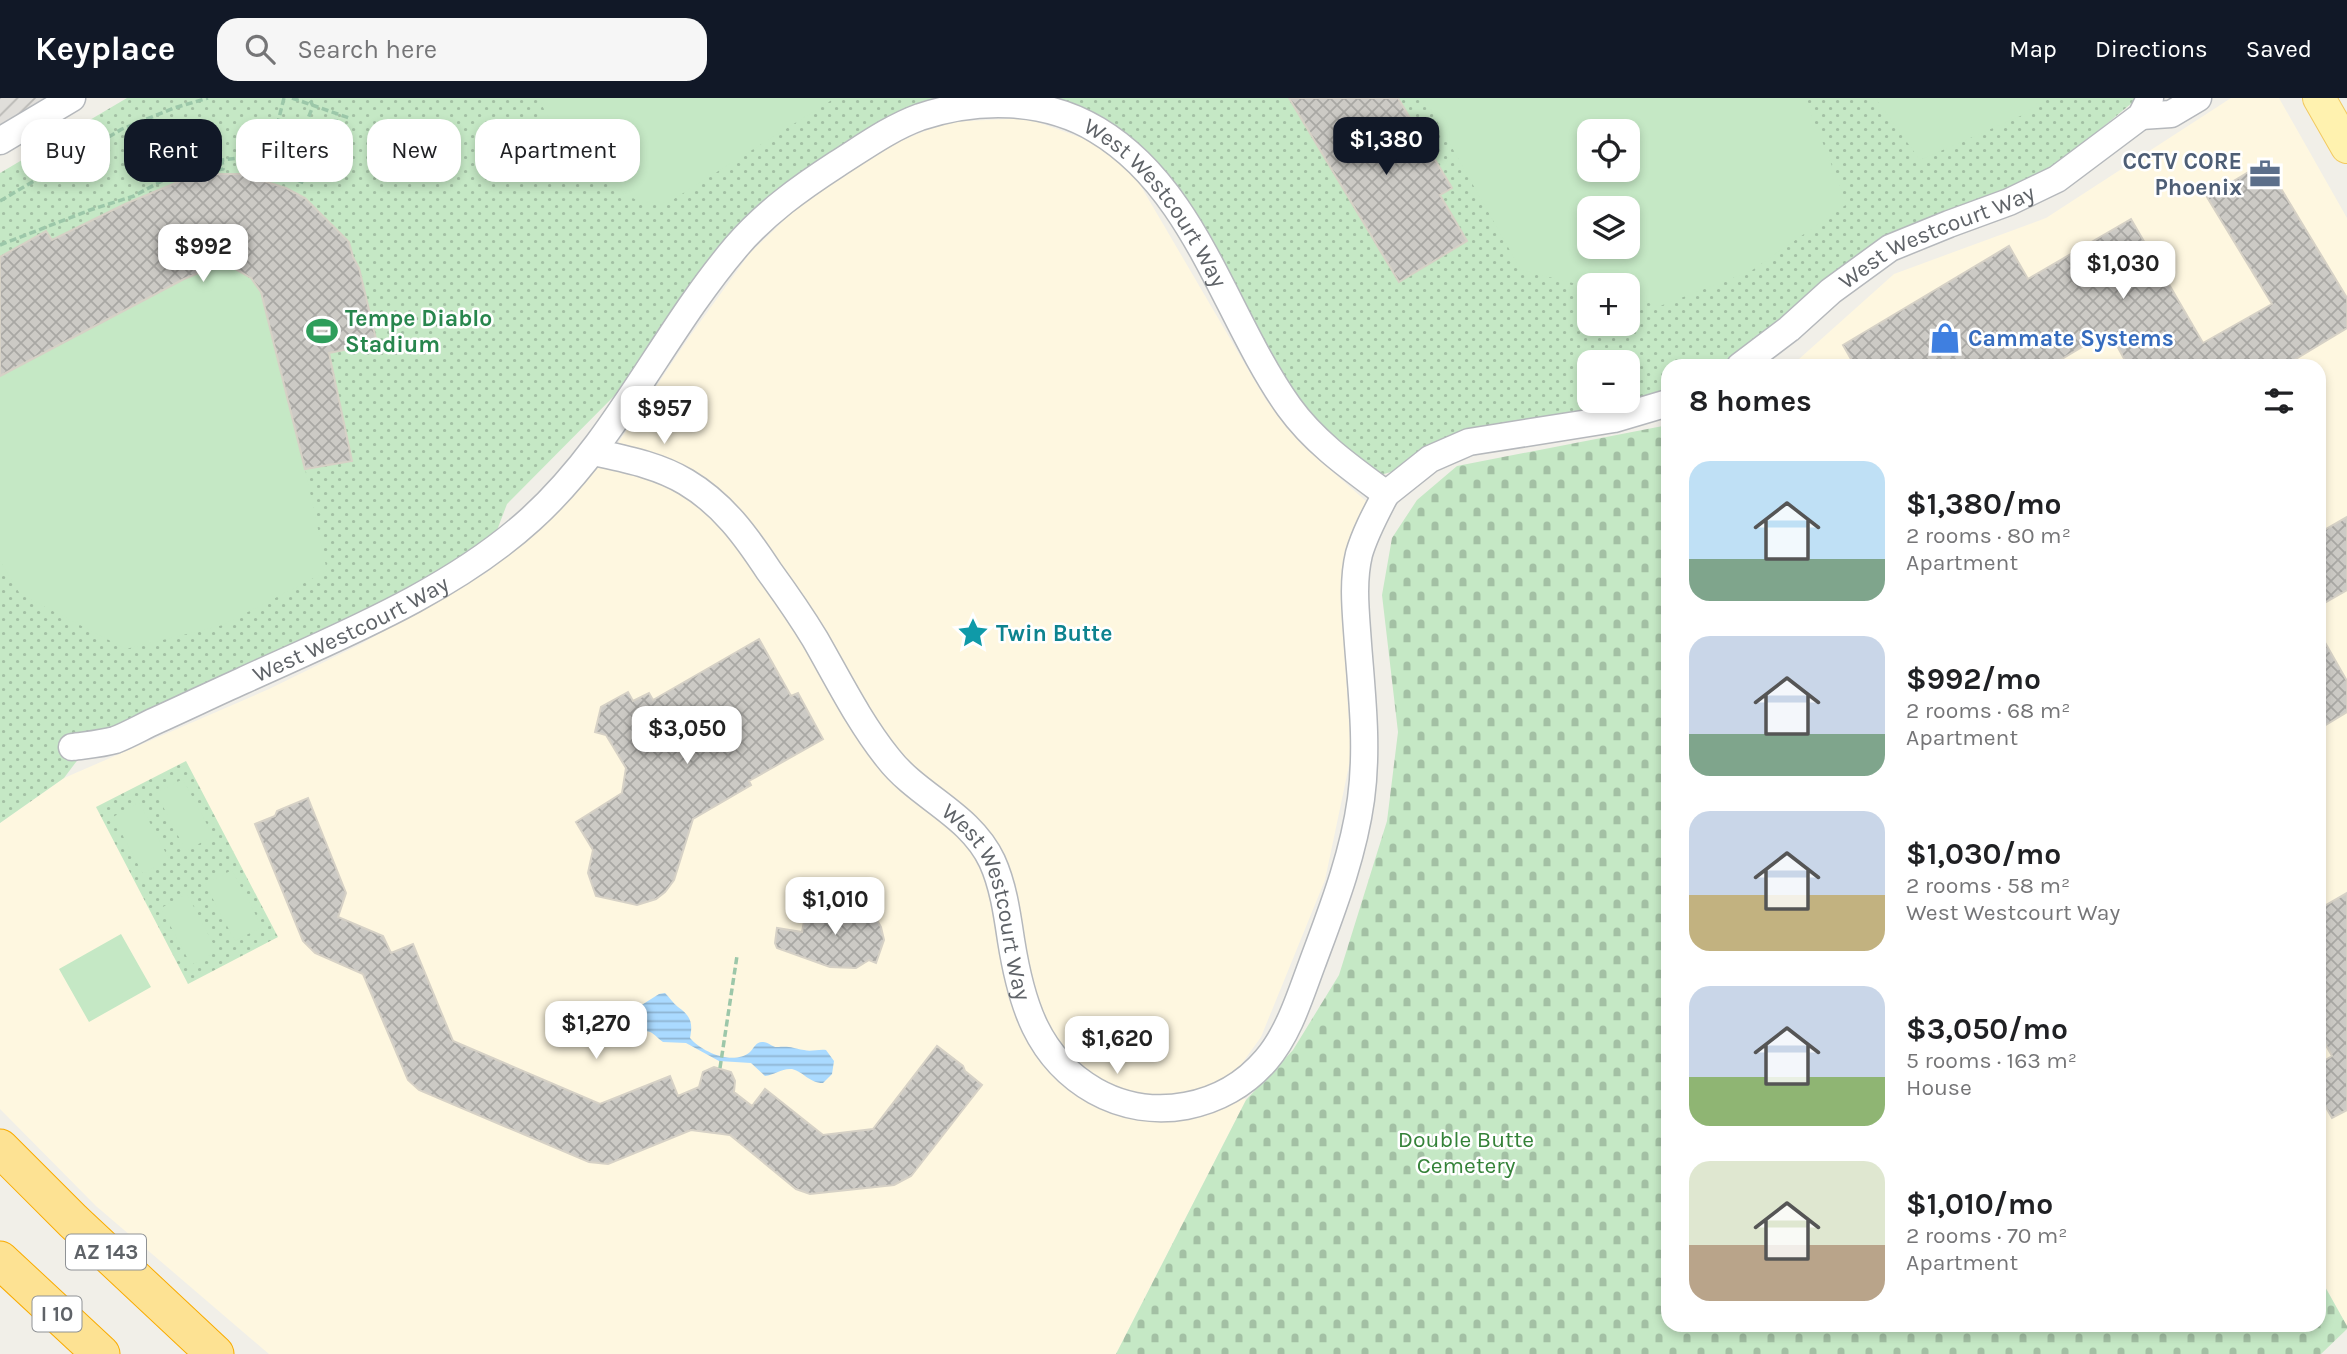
<!DOCTYPE html>
<html lang="en">
<head>
<meta charset="utf-8">
<style>
  :root { --surface:#fff; --page:#f6f6f6; --text:#202124; --muted:#757577; --accent:#111827 }
  body { margin:0; font-family:Karla,sans-serif; background:var(--page); color:var(--text); height:100vh; display:flex; flex-direction:column; font-size:26px; white-space:nowrap }
  * { box-sizing:border-box; margin:0 }
  p { font-size:23px; color:var(--muted) }
  .icon { flex:none; width:38px; height:38px; fill:none; stroke:currentColor; stroke-width:2; stroke-linecap:round; stroke-linejoin:round }
  .map { position:relative; flex:1; overflow:hidden }
  .details { position:absolute; left:1661px; top:261px; width:665px; height:973px; display:flex; flex-direction:column; background:var(--surface); border-radius:21px; box-shadow:0 4px 10px #0003 }
  .details>* { flex:none }
  .banner { position:absolute; left:21px; top:21px; width:665px; height:63px; display:flex; gap:14px }
  .buttons { position:absolute; left:1577px; top:21px; display:grid; gap:14px }
  .buttons a { display:grid; place-items:center; width:63px; height:63px; border-radius:14px; background:var(--surface); box-shadow:0 4px 10px #0003; font-size:35px }
  .price { position:absolute; translate:-50% -60px; padding:0 16px; border-radius:14px; background:#fff; color:#222; font-size:23px; line-height:46px; filter:drop-shadow(0 2px 4px #0008) }
  .price::after { content:''; position:absolute; left:50%; top:42px; width:21px; height:16px; margin-left:-10px; background:inherit; clip-path:polygon(0 0,100% 0,50% 100%) }
  .price.on { background:var(--accent); color:#fff }
  ul { padding:0; list-style:none }
  li { display:flex; align-items:center; gap:21px; height:175px; padding:0 28px }
  li span { display:grid; place-items:center; flex:none; width:196px; height:140px; border-radius:21px; color:#555 }
  li>.icon { margin-inline-start:auto }
  span .icon { width:84px; height:84px; fill:#fffc; stroke-width:1 }
  li b { font-size:30px }
  h2 { display:flex; justify-content:space-between; align-items:center; height:84px; padding:0 28px; font-size:30px }
  .chip { padding:0 24px; border-radius:21px; background:var(--surface); box-shadow:0 4px 10px #0003; font-size:24px; line-height:63px }
  .chip.on { background:var(--accent); color:#fff }
  header { display:flex; align-items:center; gap:42px; box-sizing:border-box; height:98px; padding:0 35px; background:var(--accent); color:#fff }
  header strong { font-size:33px }
  nav { display:flex; gap:38px; margin-inline-start:auto; font-size:24px }
  .search { width:490px; height:63px; background:var(--page); display:flex; align-items:center; gap:18px; box-sizing:border-box; padding:0 24px; border-radius:21px; color:var(--muted); font-size:26px }
  .map>svg:first-child { display:block }
  .commercial { fill:#fef7e0 }
  .industrial { fill:url(#industrial-furrows) }
  .cemetery { fill:url(#cemetery-stones) }
  .park { fill:url(#park-dots); fill-rule:evenodd }
  .pitch { fill:#c5e8c5; fill-rule:evenodd }
  .water { fill:url(#water-rules) }
  .building { fill:url(#building-cross-hatch); stroke:#d6d1c6; stroke-width:2 }
  .lines { fill:none; stroke-linecap:round; stroke-linejoin:round }
  .minor-casing { stroke:#b5b8bc; stroke-width:29 }
  .major-casing { stroke:#f2c960; stroke-width:34 }
  .highway-casing { stroke:#f9ab00; stroke-width:39 }
  .path { stroke:#9cc7a9; stroke-width:3.5; stroke-dasharray:7 3.5; stroke-linecap:butt }
  .minor { stroke:#fff; stroke-width:26 }
  .major { stroke:#fff2af; stroke-width:32 }
  .highway { stroke:#fde293; stroke-width:37 }
  .labels { text-anchor:middle; stroke-width:5; stroke-linejoin:round; paint-order:stroke }
  .shield { fill:#fff; stroke:#8f9295; stroke-width:2 }
  .shield-label { font-size:21px; font-weight:bold; fill:#5f6368 }
  .service-label { font-size:23px; font-weight:bold; fill:#4e5e75; stroke:#fff; text-anchor:end }
  .street-label { font-size:23px; fill:#5f6368; stroke:#fff }
  .leisure-label { font-size:23px; font-weight:bold; fill:#27864d; stroke:#fff; text-anchor:start }
  .shop-label { font-size:23px; font-weight:bold; fill:#366cbe; stroke:#fff; text-anchor:start }
  .culture-label { font-size:23px; font-weight:bold; fill:#0d838f; stroke:#fff; text-anchor:start }
  .park-label { font-size:23px; fill:#348238; stroke:#fff }
</style>
</head>
<body>
<header>
<strong>Keyplace</strong>
<div class="search"><svg class="icon" aria-label="search" viewBox="0 0 24 24"><circle cx="10" cy="10" r="6"/><path d="M15 15l6 6"/></svg>Search here</div>
<nav><a>Map</a><a>Directions</a><a>Saved</a></nav>
</header>
<div class="map">
<svg width="2347" height="1256" viewBox="0 0 2347 1256">
  <defs>
    <pattern id="industrial-furrows" width="10" height="10" patternUnits="userSpaceOnUse" patternTransform="scale(1.75)"><rect width="10" height="10" fill="#e0deda"/><path d="M-1 1l2-2M0 10L10 0M9 11l2-2" fill="none" stroke="#b9b8b5"/></pattern>
    <pattern id="cemetery-stones" width="16" height="16" patternUnits="userSpaceOnUse" patternTransform="scale(1.75)"><rect width="16" height="16" fill="#c5e8c5"/><path d="M2 7V4a2 2 0 0 1 4 0v3zM10 15v-3a2 2 0 0 1 4 0v3z" fill="#a3c0a4"/></pattern>
    <pattern id="park-dots" width="8" height="8" patternUnits="userSpaceOnUse" patternTransform="scale(1.75)"><rect width="8" height="8" fill="#c5e8c5"/><path d="M2 2h.1M6 6h.1" fill="none" stroke="#a3c0a4" stroke-width="1.8" stroke-linecap="round"/></pattern>
    <pattern id="water-rules" width="6" height="5" patternUnits="userSpaceOnUse" patternTransform="scale(1.75)"><rect width="6" height="5" fill="#aadaff"/><path d="M0 2.5h6" fill="none" stroke="#8eb4d2"/></pattern>
    <pattern id="building-cross-hatch" width="8" height="8" patternUnits="userSpaceOnUse" patternTransform="scale(1.75)"><rect width="8" height="8" fill="#cccac5"/><path d="M0 0l8 8M0 8l8-8" fill="none" stroke="#a9a8a4"/></pattern>
  </defs>
  <rect width="100%" height="100%" fill="#f1efe8"/>
  <path class="commercial" d="M2231,0H2279L2347,120V1228L2319,1178V268H1803L1799,261L1894,176L2046,120Z
    M1026,20L1093,44L1132,73L1266,302L1301,346L1367,404L1347,452L1341,494L1351,658L1325,782L1261,939L1238,971L1225,982L1246,1002L1116,1256H269L96,1108L0,1011V725L64,680L269,591L361,546L486,475L558,413L610,357L690,238L750,155L804,103L869,56L947,24Z"/>
  <path class="industrial" d="M0,0H45L0,27Z"/>
  <path class="cemetery" d="M1668,327V1227H2319V1178L2347,1228V1231L2321,1256H1116L1246,1002L1293,952L1339,877L1387,723L1398,634L1382,497L1392,440L1417,402L1457,368Z"/>
  <path class="park" d="M127,0H947L797,81L624,288L507,406L496,435L395,500L82,656L64,680L0,725V75Z
    M1047,0H2138L2058,66L1998,97L1743,253L1722,268H1668V294L1384,376L1377,375L1363,366L1306,314L1285,284L1202,130L1166,73L1143,49L1123,36ZM1589,33H1628V72H1589ZM1589,110H1628V149H1589ZM1589,187H1628V226H1589ZM1589,264H1628V303H1589Z
    M186,663L278,839L188,886L96,709Z"/>
  <path class="pitch" d="M538,0H835L669,104L642,105L618,92L553,28Z
    M1424,0H1805L1847,106L1751,173L1660,208L1628,199V187H1589V189L1521,172ZM1589,33H1628V72H1589ZM1589,110H1628V149H1589Z
    M1875,0H2044L2025,16L1920,62Z
    M213,169C238,171 246,173 261,194L305,371L327,473L223,527L126,551L20,496L0,463V278L184,181Z
    M183,681L213,738L186,753L156,695Z
    M139,704L169,761L143,776L113,719Z
    M232,772L262,829L235,843L205,786Z
    M187,796L217,853L191,867L161,810Z
    M121,836L151,889L89,924L59,871Z"/>
  <path class="water" d="M665,895C669,899 673,905 678,909C691,918 693,925 690,940C702,954 733,968 750,954C754,950 756,944 762,944C767,943 772,949 777,949C792,948 791,950 804,952C811,954 818,951 826,952L834,963L832,976L823,985C809,985 804,974 792,971C782,970 774,977 765,978L751,965L719,963L686,945L663,944C648,932 650,929 631,940L628,939L625,932L635,922L640,908L659,896Z"/>
  <path class="building" d="M1289,0H1398L1452,90L1440,97L1467,143L1399,184Z
    M2265,64L2347,200V230L2284,268H2128L2109,233L2050,268H1855L1843,247L2009,148L2028,181L2131,121L2203,245L2272,206L2207,99Z
    M215,76H241L286,90L305,100L349,144L353,159L359,170L377,245L329,255L352,363L305,371L261,194L251,180L235,171L213,169L184,181L0,278V159L46,133L52,142L125,106L185,81Z
    M2347,419V492L2319,508V435Z
    M2319,534L2347,583V614L2319,631Z
    M759,541L791,598L798,595L823,641L749,683L751,687L693,721L674,782L665,794L656,801L637,807L596,798L588,775L593,752L576,724L622,695L626,670L606,637L595,634L601,609L628,594L633,603L649,595L653,602Z
    M308,700L346,795L338,819L383,838L391,855L413,846L453,943L600,1006L670,978L678,998L699,989L703,974L714,969L731,974L735,983L734,994L752,1008L765,991L823,1037L873,1031L937,948L963,968L965,973L982,987L911,1078L894,1087L810,1096L796,1091L730,1037L691,1032L608,1066L589,1064L419,992L408,982L363,876L315,855L303,843L255,726L275,718L277,713Z
    M2347,795V1012L2332,1020L2319,997V966L2332,958L2319,935V811Z
    M839,805L862,811L877,822L881,829L884,842L876,865L869,862L856,870L830,869L777,850L775,845L777,830L802,834L805,818L817,809L819,811Z"/>
  <g class="lines">
    <defs>
      <g id="minor">
        <path d="M2141,18L2171,16L2198,0"/>
        <path d="M0,43L72,0"/>
        <path id="s1" d="M1740,268L1789,231L1831,193L1890,150L1949,126L2009,104L2057,81L2141,18L2150,0"/>
        <path id="s2" d="M593,354C625,361 658,367 686,384C723,406 746,438 769,473C785,495 801,518 815,541C838,581 859,624 888,660C918,699 970,716 992,763C1003,787 1007,815 1011,842C1021,905 1037,960 1095,993C1152,1025 1224,1011 1266,962C1289,935 1300,898 1312,866C1332,812 1353,759 1361,701C1368,649 1362,598 1358,546C1356,516 1352,485 1359,456C1365,435 1376,415 1386,396"/>
        <path id="s3" d="M72,649C86,647 101,646 115,642C128,637 142,629 155,623C184,610 213,596 242,583C340,538 451,494 531,421C616,344 662,236 736,149C765,115 800,90 837,66C864,49 890,30 920,19C978,0 1044,0 1097,32C1196,91 1225,219 1289,309C1315,345 1351,370 1386,396L1430,361L1469,344L1614,321L1668,305"/>
      </g>
      <path id="major" d="M2319,0L2347,49"/>
      <path id="highway" d="M0,1050L73,1123L215,1256
        M0,1162L101,1256"/>
    </defs>
    <use href="#minor" class="minor-casing"/>
    <use href="#major" class="major-casing"/>
    <use href="#highway" class="highway-casing"/>
    <path class="path" d="M292,0L349,20
      M267,68L284,0
      M285,77L313,8L309,0
      M0,103L122,31L174,10L208,0
      M0,147L90,112L134,98L169,79L223,71L222,62L240,60L267,68L304,85L333,40L337,16
      M720,970L737,858"/>
    <use href="#minor" class="minor"/>
    <use href="#major" class="major"/>
    <use href="#highway" class="highway"/>
  </g>
  <defs>
    <symbol id="office-bare" viewBox="-9 -9 18 18"><path d="M-6-3h4V-5.5h4V-3h4V5H-6ZM-1-4.5V-3h2v-1.5ZM-6 0V1H6V0Z" fill="#5c6f8a" stroke="#fff" stroke-width="2.5" paint-order="stroke"/></symbol>
    <symbol id="stadium-bare" viewBox="-9 -9 18 18"><path d="M0-5a6.5 5 0 1 0 0 10a6.5 5 0 1 0 0-10ZM-3.5-1.8h7v3.6h-7Z" fill="#2e9e5b" stroke="#fff" stroke-width="2.5" paint-order="stroke"/></symbol>
    <symbol id="shop-bare" viewBox="-9 -9 18 18"><path d="M-5-2.5h2.3a2.7 3.5 0 0 1 5.4 0H5L5.5 6h-11ZM-1.5-2.5h3a1.5 2.3 0 0 0-3 0Z" fill="#3f7fe0" stroke="#fff" stroke-width="2.5" paint-order="stroke"/></symbol>
    <symbol id="sight-bare" viewBox="-9 -9 18 18"><path d="M0-6L1.8-2.2L6-1.7L2.9 1.2L3.7 5.4L0 3.3L-3.7 5.4L-2.9 1.2L-6-1.7L-1.8-2.2Z" fill="#0f9aa8" stroke="#fff" stroke-width="2.5" paint-order="stroke"/></symbol>
  </defs>
  <g fill-rule="evenodd">
    <use href="#office-bare" x="2243" y="54" width="44" height="44"/>
    <use href="#stadium-bare" x="300" y="211" width="44" height="44"/>
    <use href="#shop-bare" x="1923" y="218" width="44" height="44"/>
    <use href="#sight-bare" x="951" y="513" width="44" height="44"/>
  </g>
  <g class="labels">
    <g class="shield">
      <rect x="66" y="1136.5" width="80" height="35" rx="5"/>
      <rect x="32.5" y="1198.5" width="49" height="35" rx="5"/>
    </g>
    <g class="shield-label">
      <text x="106" y="1161">AZ 143</text>
      <text x="57" y="1223">I 10</text>
    </g>
    <g class="service-label">
      <text x="2242" y="71">CCTV CORE<tspan x="2242" dy="26">Phoenix</tspan></text>
    </g>
    <g class="street-label">
      <text dy="8" stroke="none"><textPath href="#s3" startOffset="1362">West Westcourt Way</textPath></text>
      <text dy="8" stroke="none"><textPath href="#s1" startOffset="238">West Westcourt Way</textPath></text>
      <text dy="8" stroke="none"><textPath href="#s3" startOffset="304">West Westcourt Way</textPath></text>
      <text dy="8" stroke="none"><textPath href="#s2" startOffset="626">West Westcourt Way</textPath></text>
    </g>
    <g class="leisure-label">
      <text x="345" y="228">Tempe Diablo<tspan x="345" dy="26">Stadium</tspan></text>
    </g>
    <g class="shop-label">
      <text x="1968" y="248">Cammate Systems</text>
    </g>
    <g class="culture-label">
      <text x="996" y="543">Twin Butte</text>
    </g>
    <g class="park-label">
      <text x="1466" y="1049">Double Butte<tspan x="1466" dy="26">Cemetery</tspan></text>
    </g>
  </g>
</svg>
<div class="buttons">
<a><svg class="icon" aria-label="locate" viewBox="0 0 24 24"><circle cx="12" cy="12" r="6"/><path d="M12 2v4M12 18v4M2 12h4M18 12h4"/></svg></a>
<a><svg class="icon" aria-label="layers" viewBox="0 0 24 24"><path d="M12 4l9 5-9 5-9-5zM3 14l9 5 9-5"/></svg></a>
<a>+</a>
<a>−</a>
</div>
<b class="price on" style="left:1386px;top:79px">$1,380</b>
<b class="price" style="left:203px;top:186px">$992</b>
<b class="price" style="left:2123px;top:203px">$1,030</b>
<b class="price" style="left:664px;top:348px">$957</b>
<b class="price" style="left:687px;top:668px">$3,050</b>
<b class="price" style="left:835px;top:839px">$1,010</b>
<b class="price" style="left:596px;top:963px">$1,270</b>
<b class="price" style="left:1117px;top:978px">$1,620</b>
<div class="banner">
<a class="chip">Buy</a>
<a class="chip on">Rent</a>
<a class="chip">Filters</a>
<a class="chip">New</a>
<a class="chip">Apartment</a>
</div>
<section class="details">
<h2>8 homes<svg class="icon" aria-label="filters" viewBox="0 0 24 24"><path d="M4 7h16M4 17h16"/><circle cx="9" cy="7" r="2"/><circle cx="15" cy="17" r="2"/></svg></h2>
<ul>
<li><span style="background:linear-gradient(#bfe0f5 70%,#7fa58c 0)"><svg class="icon" aria-label="home" viewBox="0 0 24 24"><path d="M3 11l9-7 9 7M6 9v11h12V9"/></svg></span><div><b>$1,380/mo</b><p>2 rooms · 80 m²</p><p>Apartment</p></div></li>
<li><span style="background:linear-gradient(#c9d6e8 70%,#7fa58c 0)"><svg class="icon" aria-label="home" viewBox="0 0 24 24"><path d="M3 11l9-7 9 7M6 9v11h12V9"/></svg></span><div><b>$992/mo</b><p>2 rooms · 68 m²</p><p>Apartment</p></div></li>
<li><span style="background:linear-gradient(#c9d6e8 60%,#c2b280 0)"><svg class="icon" aria-label="home" viewBox="0 0 24 24"><path d="M3 11l9-7 9 7M6 9v11h12V9"/></svg></span><div><b>$1,030/mo</b><p>2 rooms · 58 m²</p><p>West Westcourt Way</p></div></li>
<li><span style="background:linear-gradient(#c9d6e8 65%,#8fb573 0)"><svg class="icon" aria-label="home" viewBox="0 0 24 24"><path d="M3 11l9-7 9 7M6 9v11h12V9"/></svg></span><div><b>$3,050/mo</b><p>5 rooms · 163 m²</p><p>House</p></div></li>
<li><span style="background:linear-gradient(#dfe7d0 60%,#b9a48a 0)"><svg class="icon" aria-label="home" viewBox="0 0 24 24"><path d="M3 11l9-7 9 7M6 9v11h12V9"/></svg></span><div><b>$1,010/mo</b><p>2 rooms · 70 m²</p><p>Apartment</p></div></li>
</ul>
</section>
</div>
</body>
</html>
